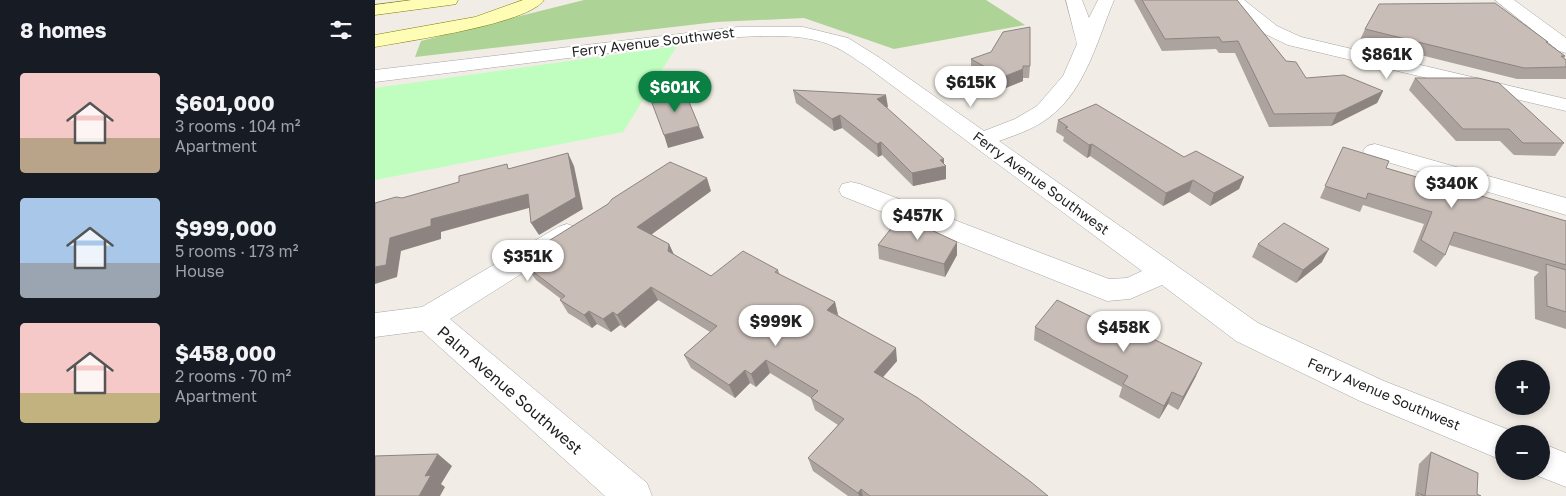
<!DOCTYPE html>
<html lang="en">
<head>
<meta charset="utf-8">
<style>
  :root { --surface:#171b24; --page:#242831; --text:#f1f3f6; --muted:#9ea1a6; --accent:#0b8043 }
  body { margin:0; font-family:"Golos Text",sans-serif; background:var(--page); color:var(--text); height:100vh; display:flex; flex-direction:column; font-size:19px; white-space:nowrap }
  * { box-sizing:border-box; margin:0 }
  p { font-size:16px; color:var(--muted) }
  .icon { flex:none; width:28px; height:28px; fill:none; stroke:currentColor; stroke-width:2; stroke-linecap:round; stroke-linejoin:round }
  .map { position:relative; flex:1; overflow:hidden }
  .panel { display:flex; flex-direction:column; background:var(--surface); width:375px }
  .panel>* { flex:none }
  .buttons { position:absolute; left:1120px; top:360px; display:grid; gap:10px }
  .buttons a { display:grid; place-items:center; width:55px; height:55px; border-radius:50%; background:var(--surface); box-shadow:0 2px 8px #0003; font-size:25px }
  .price { position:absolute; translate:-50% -42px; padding:0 11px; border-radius:18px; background:#fff; color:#222; font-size:16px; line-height:32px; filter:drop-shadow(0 1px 2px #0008) }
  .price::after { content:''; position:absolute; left:50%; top:30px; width:15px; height:11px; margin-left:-8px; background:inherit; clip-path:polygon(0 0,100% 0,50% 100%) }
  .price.on { background:var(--accent); color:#fff }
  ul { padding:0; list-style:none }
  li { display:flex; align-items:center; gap:15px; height:125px; padding:0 20px }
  li span { display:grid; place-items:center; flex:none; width:140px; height:100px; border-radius:5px; color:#555 }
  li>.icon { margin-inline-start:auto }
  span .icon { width:60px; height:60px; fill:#fffc; stroke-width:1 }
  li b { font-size:21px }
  h2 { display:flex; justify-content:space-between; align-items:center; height:60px; padding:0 20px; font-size:21px }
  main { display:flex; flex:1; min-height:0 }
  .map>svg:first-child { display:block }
  .forest { fill:#aed396 }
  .park { fill:#bffebf }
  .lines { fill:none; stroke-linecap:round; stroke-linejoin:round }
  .street-casing { stroke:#a6a6a6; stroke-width:1 }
  .secondary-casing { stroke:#7a7d00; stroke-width:1 }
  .street { fill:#fff; fill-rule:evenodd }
  .secondary { fill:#fefcb5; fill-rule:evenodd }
  .wall { fill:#ada39e }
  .shaded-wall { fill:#8d8481 }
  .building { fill:#c9bdb8; stroke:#8d8481 }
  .labels { text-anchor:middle; stroke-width:4.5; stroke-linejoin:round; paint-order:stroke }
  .street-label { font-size:14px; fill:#1f1f1f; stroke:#fff }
  .near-street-label { font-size:16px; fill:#1f1f1f; stroke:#fff }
</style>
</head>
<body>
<main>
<section class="panel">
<h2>8 homes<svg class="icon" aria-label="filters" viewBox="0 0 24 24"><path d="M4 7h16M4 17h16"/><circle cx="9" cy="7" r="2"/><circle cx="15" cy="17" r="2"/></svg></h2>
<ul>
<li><span style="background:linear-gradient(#f6c9c9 65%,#b9a48a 0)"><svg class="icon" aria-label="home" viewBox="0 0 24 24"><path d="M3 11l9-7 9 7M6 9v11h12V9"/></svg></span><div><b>$601,000</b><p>3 rooms · 104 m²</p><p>Apartment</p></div></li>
<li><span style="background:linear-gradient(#a9c7e8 65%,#9aa5b1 0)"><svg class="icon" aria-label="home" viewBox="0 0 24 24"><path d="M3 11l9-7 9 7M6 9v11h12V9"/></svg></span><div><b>$999,000</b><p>5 rooms · 173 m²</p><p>House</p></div></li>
<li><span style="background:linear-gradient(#f6c9c9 70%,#c2b280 0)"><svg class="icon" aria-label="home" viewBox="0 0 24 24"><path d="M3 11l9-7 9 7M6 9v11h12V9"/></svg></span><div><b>$458,000</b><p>2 rooms · 70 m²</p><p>Apartment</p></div></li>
</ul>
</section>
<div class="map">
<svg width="1191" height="496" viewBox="0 0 1191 496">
  <rect width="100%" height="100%" fill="#f1ece5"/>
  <path class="forest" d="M209,0H611L650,25L519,49L429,18L341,22L40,57L46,41Z"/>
  <path class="park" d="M302,46L248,132L0,180V88Z"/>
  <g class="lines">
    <defs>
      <path id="street" d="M691,0H707L714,18L723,0H739C721,43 709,97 666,123C653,131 638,136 624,141L883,323L1009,381L1142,433L1129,434V461L985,401L861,341L787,285L755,299L732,301L467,196L464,190L467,184L476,182L485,184L734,279L752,278L767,271L491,66C480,59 470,51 458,46C428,33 395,36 363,37L0,82V70L363,27H428L473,38L505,58L609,131L640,119L662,106L688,76L702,44Z
        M851,0H869L902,26L926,37L1191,99V111L913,45L890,34Z
        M1120,0H1139L1191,38V53L1184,51Z
        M1000,144L1191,198V215L992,156L988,151L992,146Z
        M192,224L201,227L205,233L201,239L75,319L272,483L277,496H230L47,331L0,337V313L47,307L183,227Z
        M1166,443L1191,453V487L1153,472L1166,471Z"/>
      <path id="secondary" d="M37,0H83L81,4L75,5L0,15V5Z
        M148,0H169C153,24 32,41 0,47V35L100,17Z"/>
    </defs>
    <use href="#street" class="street-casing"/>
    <use href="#secondary" class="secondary-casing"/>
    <use href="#street" class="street"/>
    <use href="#secondary" class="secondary"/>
  </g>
  <path class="wall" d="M759,0H862L911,61L931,78L1008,91L1002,103L956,126L894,127L860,53H844L841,49L787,51Z
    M990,29L1173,42L1172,43L1190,56L1189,59L1191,60V79H1142L985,40Z
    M596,59L655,66L654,78H648V81L628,89L596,71Z
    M1040,78L1189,143L1180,156L1139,155L1125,141H1081L1034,90Z
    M418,90L513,107L511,108L571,166V179L538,186L507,155L503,157L467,128L459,131L421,103Z
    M683,120L809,157L869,177L864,189L835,206L814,192L788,206L715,156L712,158L688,141L689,137L681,132Z
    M968,147L1011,168L1191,221V329L1160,319L1159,277L1164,272L1074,245L1070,255L1061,267L1038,252L1049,224L988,205L985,212L945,198Z
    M336,191L276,234L294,244L299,255L336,276L403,270L405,275L460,302L463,315L522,361L508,377L673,496H473L438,471L433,458L463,425L440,410L436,398L395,373L381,387L375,383L360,398L316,368L309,355L335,332L283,300L250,328L245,325L236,332L222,324L217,328L193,313L185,300L186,299L161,280L152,267Z
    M883,244L947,262L921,283L877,257Z
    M503,245L582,255L570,277L504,259Z
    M660,327L821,376L803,410L793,404L784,419L744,397L747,387L659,340Z
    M1056,452L1102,494L1106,496H1040L1044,464Z"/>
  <path class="shaded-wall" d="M648,69V81L628,89V77Z
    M1008,91L1002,103L956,126L962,113Z
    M511,95L513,107L503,111L502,99Z
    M465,115L467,128L459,131L457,119Z
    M324,126L329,138L293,148L289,135Z
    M506,142L507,155L503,157L502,144Z
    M717,144L715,156L712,158L714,145Z
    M193,153L199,166L208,209L164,235L156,223Z
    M569,159V166H571V179L538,186L537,173Z
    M869,177L864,189L835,206L839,193Z
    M332,178L336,191L269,240L262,227Z
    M818,180L814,192L788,206L791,193Z
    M153,194L161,206L66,232V239L26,251L22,277L0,284V267L15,238L56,219Z
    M582,242V255L570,277L569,264Z
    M294,244L300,257L293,251Z
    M954,249L947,262L921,283L928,270Z
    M276,287L283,300L250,328L242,315Z
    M460,302L463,315L452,310Z
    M214,311L222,324L217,328L209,315Z
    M238,312L245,325L236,332L228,319Z
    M521,348L522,361L501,385L499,372Z
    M391,360L395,373L381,387L376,374Z
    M827,363L821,376L803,410L808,397Z
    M370,370L375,383L360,398L354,385Z
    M797,392L793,404L784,419L789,406Z
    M63,454L77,466L66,484L70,487L65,496H44L50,476Z
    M486,489L488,496H484L483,493Z"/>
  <path class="building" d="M767,0H862L911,61L921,62L931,78L969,75L1008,91L962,113L899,114L863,41L847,42L844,37L790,39Z
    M1120,3L1173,42H1171L1190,56H1186L1191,60V67L1149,68L990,29L1004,4Z
    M655,27V66H648V69L628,77L596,59L616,52L628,32Z
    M1040,78H1103L1124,83L1189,143H1148L1134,129H1088Z
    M309,90L324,126L289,135L277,103L282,102L280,97Z
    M418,90L511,95L502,99L569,159L565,160L571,166L537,173L506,142L502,144L465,115L457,119Z
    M721,104L809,157L821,151L869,177L839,193L818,180L791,193L717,144L714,145L690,128L693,127L683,120Z
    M968,147L1014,161L1011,168L1191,221V265L1079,232L1070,255L1046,240L1057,212L993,193L991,199L950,186Z
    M193,153L201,197L156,223L153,194L56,219V226L15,238L11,265L0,267V203L21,197L27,198L84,182V176L132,164L133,169Z
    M295,162L332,178L262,227L294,244L293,251L336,276L368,251L403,270L400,272L460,302L452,310L521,348L499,372L543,398L656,482L673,496H495L486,489L483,493L433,458L469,419L436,398L443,391L391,360L376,374L370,370L354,385L309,355L342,326L276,287L242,315L238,312L228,319L214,311L209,315L185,300L190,296L152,267L161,261L159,250L233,204L237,199Z
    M526,216L582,242L569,264L503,245Z
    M909,223L954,249L928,270L883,244Z
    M1171,264L1191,270V312L1172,306Z
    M682,300L766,341L770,335L827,363L808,397L797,392L789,406L748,384L753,376L660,327Z
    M1056,452L1103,473L1102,494L1106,496H1050Z
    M63,454L50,476L56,475L44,496H0V456Z
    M1043,493L1050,496H1043Z"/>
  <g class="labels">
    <g class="street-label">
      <text transform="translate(278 42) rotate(-7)" y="5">Ferry Avenue Southwest</text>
      <text transform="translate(666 183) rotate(36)" y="5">Ferry Avenue Southwest</text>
      <text transform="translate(1009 394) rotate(23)" y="5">Ferry Avenue Southwest</text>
    </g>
    <g class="near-street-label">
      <text transform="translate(135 390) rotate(41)" y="6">Palm Avenue Southwest</text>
    </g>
  </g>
</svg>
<div class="buttons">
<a>+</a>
<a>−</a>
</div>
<b class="price" style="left:1012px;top:80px">$861K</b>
<b class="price" style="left:596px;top:108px">$615K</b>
<b class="price on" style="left:300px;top:113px">$601K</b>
<b class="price" style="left:1077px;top:209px">$340K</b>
<b class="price" style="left:543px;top:241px">$457K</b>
<b class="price" style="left:153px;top:282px">$351K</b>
<b class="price" style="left:401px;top:347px">$999K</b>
<b class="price" style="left:749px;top:353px">$458K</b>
</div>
</main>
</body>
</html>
